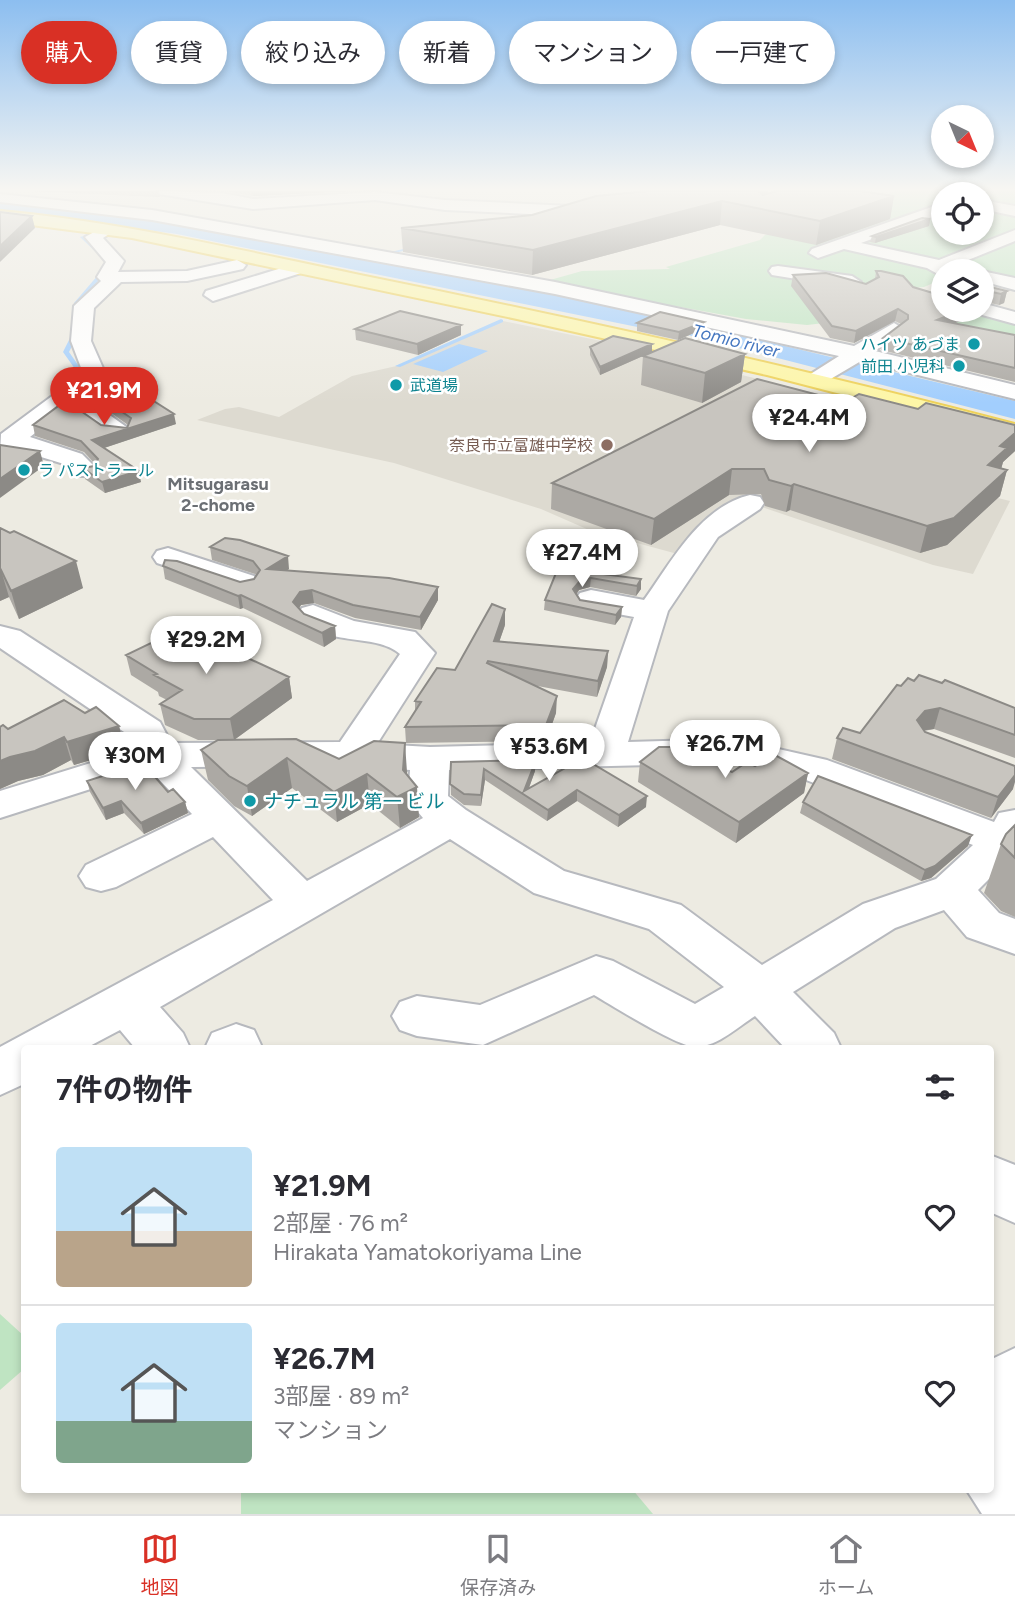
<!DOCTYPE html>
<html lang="ja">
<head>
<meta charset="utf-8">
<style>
  :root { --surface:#fff; --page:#f7f7f7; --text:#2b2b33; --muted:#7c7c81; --line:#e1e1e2; --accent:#d93025 }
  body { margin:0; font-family:Figtree,"Noto Sans JP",sans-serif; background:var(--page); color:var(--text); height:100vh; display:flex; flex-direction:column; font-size:26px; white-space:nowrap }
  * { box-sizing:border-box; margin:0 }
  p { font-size:23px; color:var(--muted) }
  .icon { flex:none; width:38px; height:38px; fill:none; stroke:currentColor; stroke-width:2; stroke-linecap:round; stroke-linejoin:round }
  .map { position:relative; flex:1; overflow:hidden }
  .side { position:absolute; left:21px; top:1045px; width:973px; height:448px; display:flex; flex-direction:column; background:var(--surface); border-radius:7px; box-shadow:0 4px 10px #0003 }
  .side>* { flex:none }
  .top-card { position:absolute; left:21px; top:21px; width:973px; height:63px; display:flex; gap:14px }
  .needle { width:46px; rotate:137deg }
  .fabs { position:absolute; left:931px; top:105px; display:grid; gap:14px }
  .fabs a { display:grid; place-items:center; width:63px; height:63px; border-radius:50%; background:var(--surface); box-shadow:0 4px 10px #0003; font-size:35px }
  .price { position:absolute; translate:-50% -60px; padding:0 16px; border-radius:24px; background:#fff; color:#222; font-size:23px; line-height:46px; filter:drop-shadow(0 2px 4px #0008) }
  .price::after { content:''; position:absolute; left:50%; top:42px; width:21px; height:16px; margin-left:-10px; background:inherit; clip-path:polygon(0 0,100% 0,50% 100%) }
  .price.on { background:var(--accent); color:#fff }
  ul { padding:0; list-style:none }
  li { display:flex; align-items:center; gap:21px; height:175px; padding:0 35px }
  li+li { border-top:2px solid var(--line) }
  li span { display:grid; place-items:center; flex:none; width:196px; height:140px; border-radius:7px; color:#555 }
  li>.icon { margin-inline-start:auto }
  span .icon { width:84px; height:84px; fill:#fffc; stroke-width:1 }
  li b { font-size:30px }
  h2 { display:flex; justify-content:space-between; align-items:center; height:84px; padding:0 35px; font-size:30px }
  .tag { padding:0 24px; border-radius:32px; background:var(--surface); box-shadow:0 4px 10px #0003; font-size:24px; line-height:63px }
  .tag.on { background:var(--accent); color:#fff }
  .tabs { display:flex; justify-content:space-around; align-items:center; height:98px; border-top:2px solid var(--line); background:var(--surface); font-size:19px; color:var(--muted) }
  .tabs a { display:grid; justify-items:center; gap:4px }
  .tabs .on { color:var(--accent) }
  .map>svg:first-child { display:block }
  .education { fill:#dddad0 }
  .green { fill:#bfe4c2; fill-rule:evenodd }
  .water { fill:#a2cefd }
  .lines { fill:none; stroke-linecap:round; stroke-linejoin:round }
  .stream { fill:#a2cefd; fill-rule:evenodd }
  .minor-casing { stroke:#b7b9be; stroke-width:4 }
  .major-casing { stroke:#eed15a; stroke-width:4 }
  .minor { fill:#fff; fill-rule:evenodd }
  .major { fill:#fdf6a7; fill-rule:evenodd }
  .wall { fill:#aca9a4 }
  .shaded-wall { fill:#8c8a86 }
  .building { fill:#c8c5bf; stroke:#8c8a86; stroke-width:2 }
  .culture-dot { fill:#0f9aa8; stroke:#fff; stroke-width:2.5 }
  .education-dot { fill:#8d6e63; stroke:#fff; stroke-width:2.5 }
  .labels { text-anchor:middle; stroke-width:5; stroke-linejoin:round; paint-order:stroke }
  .far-culture-label { font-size:16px; fill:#0d838f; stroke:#fff; text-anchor:end }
  .far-education-label { font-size:16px; fill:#785e54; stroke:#fff; text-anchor:end }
  .far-water-label { font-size:18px; font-style:italic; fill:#4577c0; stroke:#fff }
  .far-neighbourhood-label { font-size:18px; font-weight:bold; fill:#6b6f74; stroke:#fff }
  .culture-label { font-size:19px; fill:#0d838f; stroke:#fff; text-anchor:start }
</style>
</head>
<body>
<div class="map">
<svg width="1015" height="1514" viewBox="0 0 1015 1514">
  <rect width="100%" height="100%" fill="#edebe2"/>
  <path class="education" d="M503,321L621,345L854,403L886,470L1010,501L973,574L933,565L747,502L685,556L589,530L541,509L394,463L197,420L225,409L239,407L279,417L352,376L401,365Z"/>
  <path class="green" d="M895,191H1015V285L982,277V271H943V279L924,287L899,289L943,310H973L1015,321V339L933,318H868L807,325L746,319L543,282L582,271L670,269L666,267L760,240L765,235L789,231ZM943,194H982V233H943Z
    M0,1314L24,1336V1369L0,1390Z
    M241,1489H632L653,1514H241Z"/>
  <path class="water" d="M0,202L102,211L294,244L651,314L1015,401V419L676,332L672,334L177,234L0,210Z
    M459,344L488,351L443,372L413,364Z"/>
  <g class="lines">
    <path class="stream" d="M133,221L137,222L85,237L105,255V257H101L80,237Z
      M415,246L417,248L385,255L383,254Z
      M105,267L109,268L80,303L78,334L69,352L86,376L76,383H72V381L80,376L63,352L72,334L74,303Z
      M501,319L503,320V322L400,367L395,366Z"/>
    <defs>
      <path id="minor" d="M157,191L222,193L253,199L375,192L445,200L592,207L600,212L592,217L445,210L375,200L253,209L159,194Z
        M0,194L152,210L555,282L854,346L894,323L904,329L875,351L1015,385V399L861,361L817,387L806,380L809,375L839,356L555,294L152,220L0,202Z
        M982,200L1015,206V216L982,209Z
        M943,203V213L861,243L939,260L1015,230V241L936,273L927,268L844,249L818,258L809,253L812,249Z
        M107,225L115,230L103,238L124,261L118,272L187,271L237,260L246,265L243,269L187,281L121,282L94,308L91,341L106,375L83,396L132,431L129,436C107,442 85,419 68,407L30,437L82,454L98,470L94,476H76L64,464L15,449L0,456L1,434L83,373L71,341L74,306L101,281L97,277L106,262L85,237Z
        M298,263L304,264L307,268L304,272L213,301L204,295L206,291Z
        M778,266L852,276L861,282L852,288L772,275L769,271L772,267Z
        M979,271H982L1015,278V290L982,281V271Z
        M982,303L1015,312V324L975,313L973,310H982Z
        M750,495L760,497L764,503L760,509L718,537L668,611L628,742L734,739L827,760L994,822L999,813L1015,810V859L1010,858L978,890L999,913L1015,919V954L967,937L944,910L895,928L793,992L834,1033L841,1048H785L755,1016C739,1026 718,1046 697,1047C681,1049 613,1006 594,995L483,1045L417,1036L400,1030L392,1016L400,1002L417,996L480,1005L596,956L613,961L695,1004L724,987L649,929L534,893L450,839L160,1007L183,1033L190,1048H135L120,1030L86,1048H24V1084L0,1095V1047L273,900L213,837L116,887L101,891L86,887L79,876L86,865L192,814L150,770L0,818V791L136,749L130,736L0,648V626L20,631L160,722L171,743L340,742L400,654C376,632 320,648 297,615L302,608L313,605L354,621L415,632L435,653L377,744L430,747L590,743L634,617L580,607L575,600L580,593L591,590L644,600C672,561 700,507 750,495ZM734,763L801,778L973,845L936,879L863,904L762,965L681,905L564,871L466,810L448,796L449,770ZM351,766L410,770L408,800L423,818L307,881L191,767Z
        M168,548L254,576L259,583L254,590L243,592L157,563L153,557L157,551Z
        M236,1024L254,1030L261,1045L260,1048H205L212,1033Z
        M990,1155L1015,1165V1223L990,1212Z
        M1015,1348V1514H982L966,1489H990V1360Z"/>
      <path id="major" d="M0,211C123,222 243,251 365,276C583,320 800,368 1015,424V439L767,375L517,319L132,238L0,221Z"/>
    </defs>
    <use href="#minor" class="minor-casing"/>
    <use href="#major" class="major-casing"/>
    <use href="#minor" class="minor"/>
    <use href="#major" class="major"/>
  </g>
  <path class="wall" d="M25,191H159L160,197Z
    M224,191H351L253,196Z
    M649,191H768V194L894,196L890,219L816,245L720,225L532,275L403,252L401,228L532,215Z
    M960,191H984L974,194Z
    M930,219L929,226L875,243L870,242L872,236Z
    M876,271L913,287L943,310H975L974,315L954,323L1015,335V382L881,350L883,338L901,324L895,321L854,343L830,338L791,286L793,275L866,284L875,279Z
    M982,285L1007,291L1004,303L999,305L982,301Z
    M704,322L703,329L678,340L637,331V323Z
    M461,325V335L418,355L356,340L355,329Z
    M652,344V352L600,375L590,355V347Z
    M745,354L741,382L702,403L641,385L643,356Z
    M93,392L176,424L104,448L141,482L105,493L85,479L83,468L94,466L95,464L84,452L35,436L33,425H101L127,428L128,425L96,402Z
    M845,402L918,409L1015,425V451L1003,462L1001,469L1007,470L1000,496L947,545L920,553L790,510L786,512L765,506L761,494L729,495L651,545L551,509L552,483Z
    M0,528L83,588L19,619L9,597L0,601Z
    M210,547L289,569L287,570L438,587V600L421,630L355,618L314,603L301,605L299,609L304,614L335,626L336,639L324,647L243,608L240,609L165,579L163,566L240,582L254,579L256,575L255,574L212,560Z
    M558,568L641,579V589L636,596L590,587L579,590L577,594L580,600L622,607L621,617L615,625L544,610L545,600Z
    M505,625L499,642L608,651L607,667L597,697L532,685L556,713L546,741L406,743L405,727L415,711V701L455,670Z
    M126,655L289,677L292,698L234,740L339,759L407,775L419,817L400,828L370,804L337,822L292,788L252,816L234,806L208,780L201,750L217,740H198L165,725L160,704L167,700L159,696L158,692L131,675Z
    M914,681L942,683L1015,708V758L934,729L924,731L1013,789L991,818L832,759L837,738L860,733Z
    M85,713L119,726L125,750L74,765L71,760L43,775L18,781L0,789V727L8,729Z
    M583,758L646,807L618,827L577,801L547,821L485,780L481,806L464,805L451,795V762L536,760L535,771L529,788Z
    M640,762L732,772L755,766L808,773L804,793L736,843L638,782Z
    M87,781L168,792L185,802L188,813L144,834L124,813L106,820L90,792Z
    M803,802L968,846L931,878L921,881L800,813Z
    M1015,825V917L1001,911L984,893L1001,844Z"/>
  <path class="shaded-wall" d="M252,191H351L253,196Z
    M754,191H768L766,202Z
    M894,196L890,219L816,245L820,221Z
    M722,201L720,225L532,275L533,250Z
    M32,216L35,228L0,262V246Z
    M930,219L929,226L875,243L876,237Z
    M1007,291L1004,303L999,305L1001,294Z
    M898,309L895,321L854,343L856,331Z
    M962,310H975L974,315L935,332L937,320Z
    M704,322L703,329L678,340L679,332Z
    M461,325V335L418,355L417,344Z
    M652,344V352L600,375V367Z
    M745,354L741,382L702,403L705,373Z
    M174,414L176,424L95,451L92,440Z
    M1015,433V451L1003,462L1000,473L988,465L1000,446Z
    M40,451L44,466L0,498V479Z
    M732,469L729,495L651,545L654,519Z
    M1007,470L1000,496L947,545L920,553L927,526Z
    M139,471L141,482L105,493L102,482Z
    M794,484L790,510L786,512L791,486Z
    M288,556L289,569L269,582L267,569Z
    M76,561L83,588L19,619L11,591Z
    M1,570L9,597L0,601V571Z
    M591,578L590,587L579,590L573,598V589L580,581Z
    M641,579V589L636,596L637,586Z
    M438,587V600L421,630L420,617Z
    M312,590L314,603L301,605L294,615L293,602L300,592Z
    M241,595L243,608L240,609L238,596Z
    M622,607L621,617L615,625L616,615Z
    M505,609V625L494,657V641Z
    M335,626L336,639L324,647L322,633Z
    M608,651L607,667L597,697L598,681Z
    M289,677L292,698L234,740L230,719Z
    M557,696L556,713L546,741V725Z
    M940,708L934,729L919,731L917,720L925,711Z
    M119,726L125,750L74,765L67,742Z
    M64,737L71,760L43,775L18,781L0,789V761Z
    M405,743L407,772L406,793L417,787L419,817L400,828L397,797L403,770Z
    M287,758L292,788L252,816L247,786Z
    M536,760L535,771L526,796L524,791Z
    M484,769L485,780L481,806V795Z
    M808,773L804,793L736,843L739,822Z
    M367,774L370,804L337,822L334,792Z
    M1015,775V782L1013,789L991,818L998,797Z
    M577,790V801L547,821L548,810Z
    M647,796L646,807L618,827L619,815Z
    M121,801L124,813L106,820L103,808Z
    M185,802L188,813L144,834L141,823Z
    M972,835L968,846L931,878L921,881L925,870Z"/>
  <path class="building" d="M649,191H758L763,195L776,191H860L894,196L820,221L722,201L533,250L401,228L532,215L596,196Z
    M0,212L32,216L0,246Z
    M922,218L930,219L876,237L872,236Z
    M876,271H881L903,276L913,287L943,296V310H962L937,320L1015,335V368L883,338L908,319V315L898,309L856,331L832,326L793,275L826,273L866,284L879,277Z
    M982,285L1007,291L1001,294L983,290L982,296Z
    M400,311L461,325L417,344L355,329Z
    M660,312L704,322L679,332L637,323Z
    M613,336L652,344L600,367L590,347Z
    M685,338L745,354L705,373L643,356Z
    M757,379L845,402L859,394L918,409L926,403L1015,425V433L1000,446L1007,448L988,465L1007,470L954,518L927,526L794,484L791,486L769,480L764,469H732L654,519L552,483Z
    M127,384L174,414L92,440L139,471L102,482L83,468L94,466L98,459L81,441L33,425L61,404L68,402L101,425L127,428L131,418L93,392Z
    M0,445L40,451L0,479Z
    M0,528L10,533L14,531L76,561L11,591L1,570L0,571Z
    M225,538L240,540L288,556L267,569L389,578L438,587L420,617L353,605L312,590L300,592L293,602L304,614L335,626L322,633L241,595L238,596L163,566L165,560L177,561L240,582L254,579L260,570L253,561L210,547Z
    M558,568L641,579L637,586L591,578L580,581L573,589L580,600L622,607L616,615L545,600Z
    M492,604L505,609L494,641L608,651L598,681L488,661L487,663L557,696L546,725L405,727L421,702L415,701L437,668L455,670Z
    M182,628L289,677L230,719H194L160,704L182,690L154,675L157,674L126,655Z
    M919,675L942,683L945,680L1015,708V735L940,708L925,711L917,720L925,732L1015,766V775L998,797L837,738L843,728L860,733L897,685L901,686L908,678L914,681Z
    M64,700L85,713L96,707L119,726L67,742L64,737L35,751L10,757L0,761V727L3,725L8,729Z
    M296,739L339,759L374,741L405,743L403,770L417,787L397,797L367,774L334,792L287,758L247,786L229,776L201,750L218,740Z
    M659,747H683L732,772L747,762L755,766L773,754L808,773L739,822L640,762Z
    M583,758L647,796L619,815L577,790L548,810L484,769L481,795L464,794L450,784L451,762L536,760L524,791Z
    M143,763L168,792L173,789L185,802L141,823L121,801L103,808L87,781Z
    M818,776L972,835L935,866L925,870L803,802Z
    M1015,825V858L1001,844L1006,834Z"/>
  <linearGradient id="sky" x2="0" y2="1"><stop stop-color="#8cbef0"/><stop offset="0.47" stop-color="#f7f6f2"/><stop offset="1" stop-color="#f7f6f2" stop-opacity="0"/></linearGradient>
  <rect width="1015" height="403" fill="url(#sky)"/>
  <g class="culture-dot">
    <circle cx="974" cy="344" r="7"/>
    <circle cx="959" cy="366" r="7"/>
    <circle cx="396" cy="385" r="7"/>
    <circle cx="24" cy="470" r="7"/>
    <circle cx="250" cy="801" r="7"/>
  </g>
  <circle class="education-dot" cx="607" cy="445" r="7"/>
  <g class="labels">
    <g class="far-culture-label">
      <text x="960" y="350">ハイツ あづま</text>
      <text x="945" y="372">前田 小児科</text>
      <text x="410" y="391" text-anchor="start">武道場</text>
      <text x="38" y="476" text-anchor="start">ラ パストラール</text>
    </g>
    <g class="far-education-label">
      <text x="593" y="451">奈良市立富雄中学校</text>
    </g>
    <g class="far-water-label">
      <text transform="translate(736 341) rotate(14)" y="6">Tomio river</text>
    </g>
    <g class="far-neighbourhood-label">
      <text x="218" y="490">Mitsugarasu<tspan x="218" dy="21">2-chome</tspan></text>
    </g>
    <g class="culture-label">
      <text x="264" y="808">ナチュラル 第一 ビル</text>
    </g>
  </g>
</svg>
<div class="fabs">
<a><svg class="needle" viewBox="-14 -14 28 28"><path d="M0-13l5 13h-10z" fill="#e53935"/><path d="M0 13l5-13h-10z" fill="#7c7c81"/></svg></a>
<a><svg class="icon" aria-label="locate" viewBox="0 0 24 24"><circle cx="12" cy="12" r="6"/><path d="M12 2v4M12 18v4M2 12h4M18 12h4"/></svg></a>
<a><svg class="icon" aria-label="layers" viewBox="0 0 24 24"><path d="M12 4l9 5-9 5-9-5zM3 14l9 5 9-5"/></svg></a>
</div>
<b class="price on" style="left:104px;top:427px">¥21.9M</b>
<b class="price" style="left:809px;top:454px">¥24.4M</b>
<b class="price" style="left:582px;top:589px">¥27.4M</b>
<b class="price" style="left:206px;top:676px">¥29.2M</b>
<b class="price" style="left:725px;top:780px">¥26.7M</b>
<b class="price" style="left:549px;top:783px">¥53.6M</b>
<b class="price" style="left:135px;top:792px">¥30M</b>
<div class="top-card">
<a class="tag on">購入</a>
<a class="tag">賃貸</a>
<a class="tag">絞り込み</a>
<a class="tag">新着</a>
<a class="tag">マンション</a>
<a class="tag">一戸建て</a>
</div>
<section class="side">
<h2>7件の物件<svg class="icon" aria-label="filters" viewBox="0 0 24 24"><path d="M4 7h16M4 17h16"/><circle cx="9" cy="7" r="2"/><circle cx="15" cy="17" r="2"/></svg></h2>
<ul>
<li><span style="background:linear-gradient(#bfe0f5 60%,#b9a48a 0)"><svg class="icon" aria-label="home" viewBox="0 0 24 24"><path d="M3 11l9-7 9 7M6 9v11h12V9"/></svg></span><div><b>¥21.9M</b><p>2部屋 · 76 m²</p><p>Hirakata Yamatokoriyama Line</p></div><svg class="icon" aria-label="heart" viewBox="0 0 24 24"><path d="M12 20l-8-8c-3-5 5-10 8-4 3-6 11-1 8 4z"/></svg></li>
<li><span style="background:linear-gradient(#bfe0f5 70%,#7fa58c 0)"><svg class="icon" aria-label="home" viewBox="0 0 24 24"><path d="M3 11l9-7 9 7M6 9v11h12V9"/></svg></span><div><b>¥26.7M</b><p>3部屋 · 89 m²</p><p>マンション</p></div><svg class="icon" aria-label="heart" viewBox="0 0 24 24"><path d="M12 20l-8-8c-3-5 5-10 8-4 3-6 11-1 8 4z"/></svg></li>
</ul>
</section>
</div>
<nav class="tabs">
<a class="on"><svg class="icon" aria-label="map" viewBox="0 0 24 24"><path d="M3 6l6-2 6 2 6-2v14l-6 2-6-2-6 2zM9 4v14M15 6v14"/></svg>地図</a>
<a><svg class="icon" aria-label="saved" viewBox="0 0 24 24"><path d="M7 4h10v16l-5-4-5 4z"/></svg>保存済み</a>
<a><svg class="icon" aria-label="home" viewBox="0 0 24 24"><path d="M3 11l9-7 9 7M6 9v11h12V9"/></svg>ホーム</a>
</nav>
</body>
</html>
